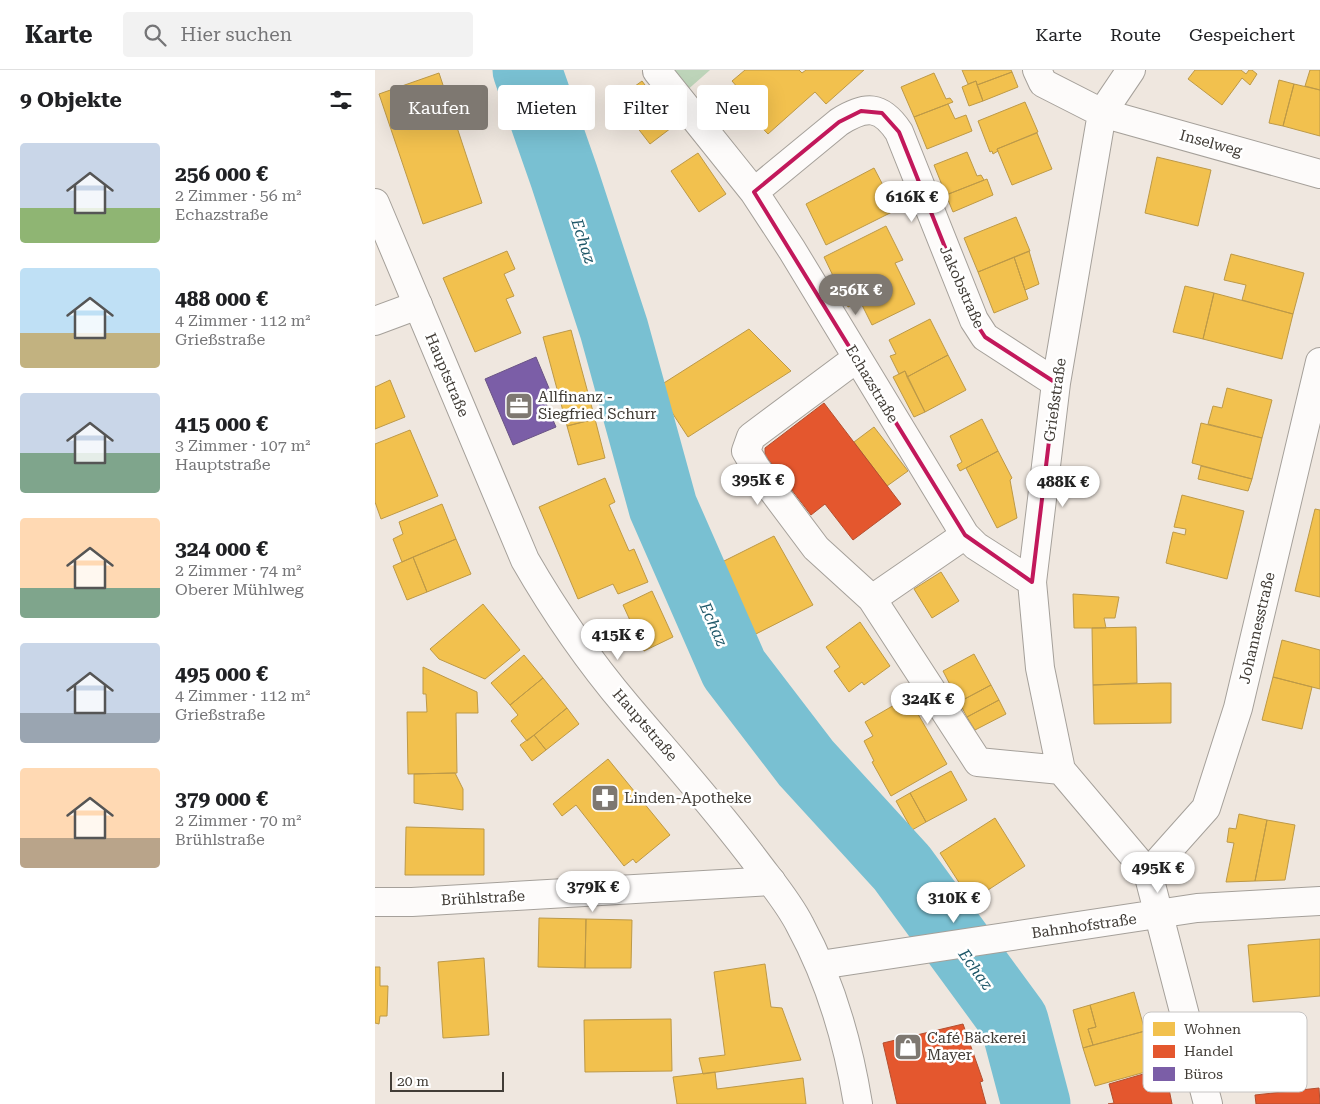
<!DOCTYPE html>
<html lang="de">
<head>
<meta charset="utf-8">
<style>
  :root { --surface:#fff; --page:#f2f2f2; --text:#202124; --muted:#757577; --line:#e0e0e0; --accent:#7e7871 }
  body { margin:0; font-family:"Roboto Serif",serif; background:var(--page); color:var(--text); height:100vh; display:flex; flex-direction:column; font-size:19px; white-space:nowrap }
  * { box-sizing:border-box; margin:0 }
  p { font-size:16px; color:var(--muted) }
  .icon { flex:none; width:28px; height:28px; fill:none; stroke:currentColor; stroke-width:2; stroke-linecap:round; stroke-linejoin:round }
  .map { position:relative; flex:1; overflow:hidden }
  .details { display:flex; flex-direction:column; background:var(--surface); width:375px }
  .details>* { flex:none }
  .guide { position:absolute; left:15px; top:15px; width:475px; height:45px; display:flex; gap:10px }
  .scale { position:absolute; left:15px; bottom:12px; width:114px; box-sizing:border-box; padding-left:5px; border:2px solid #413c36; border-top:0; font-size:14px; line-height:18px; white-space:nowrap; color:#413c36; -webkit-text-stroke:4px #fff; paint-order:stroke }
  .price { position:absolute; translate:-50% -42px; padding:0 11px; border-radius:18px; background:#fff; color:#222; font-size:16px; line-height:32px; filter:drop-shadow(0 1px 2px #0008) }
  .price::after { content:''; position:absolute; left:50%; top:30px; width:15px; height:11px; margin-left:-8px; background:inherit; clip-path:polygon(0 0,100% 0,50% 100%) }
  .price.on { background:var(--accent); color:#fff }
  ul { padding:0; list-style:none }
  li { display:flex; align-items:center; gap:15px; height:125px; padding:0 20px }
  li span { display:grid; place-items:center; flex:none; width:140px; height:100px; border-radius:5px; color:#555 }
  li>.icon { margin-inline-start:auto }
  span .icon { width:60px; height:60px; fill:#fffc; stroke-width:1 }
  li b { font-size:21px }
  h2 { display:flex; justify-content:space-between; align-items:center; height:60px; padding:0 20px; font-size:21px }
  .pill { padding:0 18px; border-radius:5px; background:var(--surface); box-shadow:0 5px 20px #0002; font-size:18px; line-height:45px }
  .pill.on { background:var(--accent); color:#fff }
  header { display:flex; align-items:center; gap:30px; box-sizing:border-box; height:70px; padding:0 25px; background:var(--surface); border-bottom:1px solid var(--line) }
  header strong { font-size:24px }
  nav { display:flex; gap:28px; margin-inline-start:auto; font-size:18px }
  .search { width:350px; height:45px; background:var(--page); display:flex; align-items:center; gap:12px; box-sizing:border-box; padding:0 18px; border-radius:5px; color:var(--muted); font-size:19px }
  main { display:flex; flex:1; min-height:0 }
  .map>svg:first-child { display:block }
  .green { fill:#bdd4b9 }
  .homes { fill:#f2c14e; stroke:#bd9947 }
  .shops { fill:#e4572e; stroke:#b34f30 }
  .offices { fill:#7b5ea7; stroke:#6a5485 }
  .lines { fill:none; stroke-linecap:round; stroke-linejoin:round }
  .river { stroke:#79c0d2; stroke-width:69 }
  .minor-casing { stroke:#a5a09a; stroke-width:30 }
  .major-casing { stroke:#a5a09a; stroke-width:30 }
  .minor { stroke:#fdfbfa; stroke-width:28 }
  .major { stroke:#fdfbfa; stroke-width:28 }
  .marked { fill:none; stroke:#c2185b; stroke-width:4; stroke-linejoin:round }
  .labels { text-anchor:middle; stroke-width:5; stroke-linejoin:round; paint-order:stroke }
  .street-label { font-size:15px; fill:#413c36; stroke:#fff }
  .poi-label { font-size:15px; fill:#413c36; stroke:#fff; text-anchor:start }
  .water-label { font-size:16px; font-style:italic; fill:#1e5768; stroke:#fff }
  .key { fill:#fff; stroke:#c6c4c3; stroke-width:1 }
  .key-label { font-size:14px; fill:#413c36 }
</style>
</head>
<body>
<header>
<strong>Karte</strong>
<div class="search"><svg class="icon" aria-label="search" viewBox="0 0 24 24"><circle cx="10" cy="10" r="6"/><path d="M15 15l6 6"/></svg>Hier suchen</div>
<nav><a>Karte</a><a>Route</a><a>Gespeichert</a></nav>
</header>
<main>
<section class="details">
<h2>9 Objekte<svg class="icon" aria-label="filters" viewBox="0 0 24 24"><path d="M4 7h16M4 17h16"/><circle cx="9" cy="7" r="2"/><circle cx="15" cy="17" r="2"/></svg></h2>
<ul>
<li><span style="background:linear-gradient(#c9d6e8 65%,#8fb573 0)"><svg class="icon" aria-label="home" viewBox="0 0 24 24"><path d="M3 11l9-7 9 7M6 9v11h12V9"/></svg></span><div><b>256 000 €</b><p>2 Zimmer · 56 m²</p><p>Echazstraße</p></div></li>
<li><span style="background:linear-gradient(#bfe0f5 65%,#c2b280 0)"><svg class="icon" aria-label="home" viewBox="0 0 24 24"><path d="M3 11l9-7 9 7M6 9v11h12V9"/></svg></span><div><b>488 000 €</b><p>4 Zimmer · 112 m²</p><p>Grießstraße</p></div></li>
<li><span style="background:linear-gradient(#c9d6e8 60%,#7fa58c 0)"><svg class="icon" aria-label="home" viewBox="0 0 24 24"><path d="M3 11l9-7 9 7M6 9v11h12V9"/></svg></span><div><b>415 000 €</b><p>3 Zimmer · 107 m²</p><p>Hauptstraße</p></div></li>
<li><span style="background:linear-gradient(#ffd9b3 70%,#7fa58c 0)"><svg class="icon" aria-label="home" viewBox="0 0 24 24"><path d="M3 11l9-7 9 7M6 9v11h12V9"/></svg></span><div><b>324 000 €</b><p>2 Zimmer · 74 m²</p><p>Oberer Mühlweg</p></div></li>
<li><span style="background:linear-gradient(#c9d6e8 70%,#9aa5b1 0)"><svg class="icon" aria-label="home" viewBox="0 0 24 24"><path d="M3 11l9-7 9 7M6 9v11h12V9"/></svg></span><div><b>495 000 €</b><p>4 Zimmer · 112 m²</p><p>Grießstraße</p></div></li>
<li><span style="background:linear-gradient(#ffd9b3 70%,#b9a48a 0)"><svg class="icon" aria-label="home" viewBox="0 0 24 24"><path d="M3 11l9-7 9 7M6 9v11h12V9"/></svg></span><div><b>379 000 €</b><p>2 Zimmer · 70 m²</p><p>Brühlstraße</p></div></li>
</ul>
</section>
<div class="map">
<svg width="945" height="1034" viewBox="0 0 945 1034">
  <rect width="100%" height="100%" fill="#efe7df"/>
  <path class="green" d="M294,0H335L310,22Z"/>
  <path class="homes" d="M370,0H424L427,3L431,0H489L451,34L440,22L393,64L363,33L370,26L357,11Z
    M587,0H636L637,2L602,15L601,11L593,14Z
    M820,0H866L871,4L874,0H877L882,4L875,15L867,8L847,35L813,9Z
    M935,0H945V20L930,16Z
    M637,2L643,17L608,31L602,15Z
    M64,3L107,133L48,154L4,24Z
    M559,3L571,29L575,28L578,32L539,47L526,17Z
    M904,10L919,14L908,56L894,53Z
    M267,11L300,55L275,74L241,30Z
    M601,11L608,31L594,36L587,17Z
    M919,14L945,20V66L908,56Z
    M650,32L663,62L622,79L623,81L618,84L617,81L615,82L603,51Z
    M573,34L580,49L591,45L597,61L552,79L539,47Z
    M662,63L677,99L637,115L622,79Z
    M592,82L602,106L606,105L609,110L571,125L559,95Z
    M323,83L351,124L324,142L296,101Z
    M782,87L836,100L823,156L770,143Z
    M499,98L521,140L451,175L431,134Z
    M612,109L618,125L578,142L571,125Z
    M641,147L655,181L603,202L589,168Z
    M511,156L528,190L520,193L540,234L497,255L485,231L473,237L449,187Z
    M132,181L140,199L129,204L139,226L131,229L146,263L100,282L68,208Z
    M654,181L664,214L650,220L639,187Z
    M856,184L929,203L918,244L867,230L871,215L849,210Z
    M639,187L653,229L619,243L603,202Z
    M810,216L839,223L828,269L798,262Z
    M839,223L918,244L907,289L828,269Z
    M555,249L573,285L532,307L530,301L524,304L515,286L521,284L514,270Z
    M374,259L416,301L313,367L281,318Z
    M196,260L220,349L192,356L168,267Z
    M573,285L591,320L550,342L532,307Z
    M530,301L550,342L539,347L518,307Z
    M15,310L30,347L0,359V317Z
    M852,318L897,330L887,368L833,354L838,336L847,338Z
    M220,349L230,388L203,395L192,356Z
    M607,349L623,381L585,401L582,395L587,392L575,366Z
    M826,353L887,368L877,409L817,393Z
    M499,357L533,401L512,416L479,372Z
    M35,360L63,426L6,449L0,432V374Z
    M623,381L637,408L635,410L642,448L622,458L591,398Z
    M826,396L877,409L873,421L823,409Z
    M230,408L240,432L234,435L254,481L259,479L273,512L243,524L238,514L203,529L164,437Z
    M807,425L869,441L852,509L791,493L798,462L810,465L811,459L799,457Z
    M67,434L81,469L27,492L18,469L28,464L24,452Z
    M940,439L945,440V527L920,521Z
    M399,466L438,535L373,568L337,497Z
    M81,469L96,504L52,522L38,487Z
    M38,487L52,522L32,530L18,496Z
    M566,502L584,531L557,548L539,519Z
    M277,521L298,567L269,581L248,535Z
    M698,524L744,527L740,548H729L731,558H699Z
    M108,534L145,580L110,609L64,589L55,579Z
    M485,552L515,596L489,615L487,612L474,622L459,601L465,597L451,577Z
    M761,557L762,613L718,615L717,558Z
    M907,570L945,580V619L898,607Z
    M599,584L616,615L584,632L568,601Z
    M149,585L168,608L135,635L116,613Z
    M48,597L102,622L103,643H81L82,703L33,704L32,642H52L51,624H48Z
    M898,607L937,617L927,659L887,650Z
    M168,608L192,638L152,671L136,651L143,645L135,635Z
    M786,613H796V653L719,654L718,615Z
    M616,615L624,630L592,647L584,632Z
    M533,627L572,694L516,726L497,692L499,691L489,671L498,666L490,652Z
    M624,630L631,644L600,660L592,647Z
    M192,638L204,654L171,680L159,665Z
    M159,665L171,680L157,691L145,675Z
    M233,689L295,765L261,793L258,789L249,796L201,735L187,746L178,734Z
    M576,701L592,730L551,752L535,723Z
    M80,703L88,719V740L39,733V704Z
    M535,723L551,752L537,760L521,731Z
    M864,744L892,750L880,811L851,812L859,773L852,772L854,758L861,759Z
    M620,748L650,796L596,831L565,783Z
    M892,750L920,755L910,810L880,811Z
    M31,757L109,759V805H30Z
    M164,848L211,849L210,898L163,897Z
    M211,849L257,850L256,898H210Z
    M945,869V926L878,932L873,875Z
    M109,888L114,965L68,968L63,892Z
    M390,894L396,937L407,938L426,990L328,1004L324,988L350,985L339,902Z
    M0,897H5V916H13L12,946H5L4,954L0,953Z
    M759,922L770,961L718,975L713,959L721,957L715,935Z
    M715,935L721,957L713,959L718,975L708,978L698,940Z
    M296,949L297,1001L210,1002L209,950Z
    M770,961L781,999L720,1016L708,978Z
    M340,1002L342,1019L428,1008L431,1034H302L298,1007Z"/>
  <path class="shops" d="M449,333L526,434L478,470L450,434L436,445L390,385V378Z
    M588,954L608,1011L605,1012L611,1034H522L508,973Z
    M782,1000L787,1021L794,1019L797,1034H733L739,1033L734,1014Z
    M944,1018L945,1034H881L880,1025Z"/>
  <path class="offices" d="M161,287L176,323L168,327L181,357L138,375L110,309Z"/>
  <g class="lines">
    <path class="river" d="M152,0L189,106L239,259L288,437L359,599L431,693L527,798L639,951L661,1034"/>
    <defs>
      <path id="minor" d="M662,0L668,13L727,43L945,104
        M756,0L727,43L681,313L657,512L665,598L686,700L773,803L833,1034
        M282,1L379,122L417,180L590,465L601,476L657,512
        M379,122L464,52C491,35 506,35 524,62L599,250L610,267L681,313
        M0,251L43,235
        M482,288L376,367L371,381L381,398L441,478L497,529L603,692L686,700
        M497,529L590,465
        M773,803L831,738L863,638L945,292
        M0,832H37L396,811
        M445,895L822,838L945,831"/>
      <path id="major" d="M0,133L150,490C180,542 213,590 252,636C296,688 341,738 382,793C397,813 414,833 425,855C455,910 473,972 483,1034"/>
    </defs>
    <use href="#minor" class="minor-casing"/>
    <use href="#major" class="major-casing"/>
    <use href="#minor" class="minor"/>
    <use href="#major" class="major"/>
  </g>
  <path class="marked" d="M486,41L507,43L524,62L599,250L610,267L681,313L657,512L590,465L379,122L464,52Z"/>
  <defs>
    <symbol id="office-square" viewBox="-11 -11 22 22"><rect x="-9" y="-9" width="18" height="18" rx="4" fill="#7e7871" stroke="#fff"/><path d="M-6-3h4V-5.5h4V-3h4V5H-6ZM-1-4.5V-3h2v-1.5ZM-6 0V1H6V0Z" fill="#fff"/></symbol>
    <symbol id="pharmacy-square" viewBox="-11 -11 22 22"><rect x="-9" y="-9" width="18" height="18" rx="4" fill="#7e7871" stroke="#fff"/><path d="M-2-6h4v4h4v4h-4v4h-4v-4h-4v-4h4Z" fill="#fff"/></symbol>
    <symbol id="shop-square" viewBox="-11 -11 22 22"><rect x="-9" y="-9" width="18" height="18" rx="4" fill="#7e7871" stroke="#fff"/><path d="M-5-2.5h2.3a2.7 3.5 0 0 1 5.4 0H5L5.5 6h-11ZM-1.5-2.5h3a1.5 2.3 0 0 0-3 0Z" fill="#fff"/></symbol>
  </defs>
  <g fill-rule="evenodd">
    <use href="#office-square" x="128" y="320" width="32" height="32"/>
    <use href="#pharmacy-square" x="214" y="712" width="32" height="32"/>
    <use href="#shop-square" x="517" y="961" width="32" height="32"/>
  </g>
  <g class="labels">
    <g class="street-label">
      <text transform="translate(836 73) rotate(15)" y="5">Inselweg</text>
      <text transform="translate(587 217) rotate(66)" y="5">Jakobstraße</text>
      <text transform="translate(72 305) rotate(67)" y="5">Hauptstraße</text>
      <text transform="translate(497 314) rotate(59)" y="5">Echazstraße</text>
      <text transform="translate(680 330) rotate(-82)" y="5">Grießstraße</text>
      <text transform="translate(882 558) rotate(-77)" y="5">Johannesstraße</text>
      <text transform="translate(270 655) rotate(49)" y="5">Hauptstraße</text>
      <text transform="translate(108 828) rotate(-3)" y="5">Brühlstraße</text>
      <text transform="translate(709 856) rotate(-8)" y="5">Bahnhofstraße</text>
    </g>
    <g class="poi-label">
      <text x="163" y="332">Allfinanz -<tspan x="163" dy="17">Siegfried Schurr</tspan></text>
      <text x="249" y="733">Linden-Apotheke</text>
      <text x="552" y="973">Café Bäckerei<tspan x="552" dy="17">Mayer</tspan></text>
    </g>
    <g class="water-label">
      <text transform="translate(209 171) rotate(72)" y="6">Echaz</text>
      <text transform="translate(339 554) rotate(66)" y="6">Echaz</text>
      <text transform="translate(601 899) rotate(54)" y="6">Echaz</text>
    </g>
  </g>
  <rect x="768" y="942" width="164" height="80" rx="8" class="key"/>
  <rect x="778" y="952" width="22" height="14" fill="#f2c14e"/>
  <rect x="778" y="975" width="22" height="13" fill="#e4572e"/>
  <rect x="778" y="997" width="22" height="14" fill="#7b5ea7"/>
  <g class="key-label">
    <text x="809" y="964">Wohnen</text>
    <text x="809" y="986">Handel</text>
    <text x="809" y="1009">Büros</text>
  </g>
</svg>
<div class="scale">20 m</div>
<b class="price" style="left:537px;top:153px">616K €</b>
<b class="price on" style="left:481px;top:246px">256K €</b>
<b class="price" style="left:383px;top:436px">395K €</b>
<b class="price" style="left:688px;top:438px">488K €</b>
<b class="price" style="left:243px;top:591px">415K €</b>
<b class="price" style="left:553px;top:655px">324K €</b>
<b class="price" style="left:783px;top:824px">495K €</b>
<b class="price" style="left:218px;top:843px">379K €</b>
<b class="price" style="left:579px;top:854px">310K €</b>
<div class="guide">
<a class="pill on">Kaufen</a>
<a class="pill">Mieten</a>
<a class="pill">Filter</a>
<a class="pill">Neu</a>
</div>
</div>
</main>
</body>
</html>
